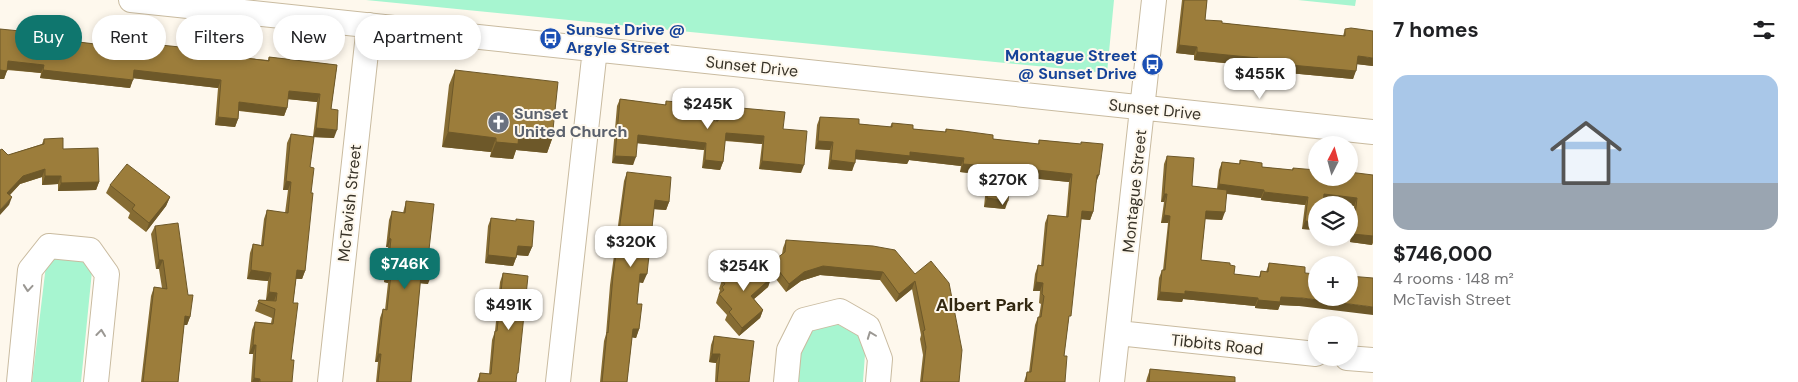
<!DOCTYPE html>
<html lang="en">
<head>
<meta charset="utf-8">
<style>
  :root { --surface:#fff; --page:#f6f6f6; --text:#202124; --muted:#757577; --line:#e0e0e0; --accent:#0f766e }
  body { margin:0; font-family:"DM Sans",sans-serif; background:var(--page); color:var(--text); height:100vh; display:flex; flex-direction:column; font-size:19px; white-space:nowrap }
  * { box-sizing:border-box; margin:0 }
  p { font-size:16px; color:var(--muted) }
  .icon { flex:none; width:28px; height:28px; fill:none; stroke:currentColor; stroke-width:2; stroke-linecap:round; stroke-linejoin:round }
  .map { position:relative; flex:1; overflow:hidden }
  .panel { display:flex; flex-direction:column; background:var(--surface); width:425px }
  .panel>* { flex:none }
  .guide { position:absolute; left:15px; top:15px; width:475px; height:45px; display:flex; gap:10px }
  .needle { width:32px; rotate:6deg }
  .buttons { position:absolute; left:1308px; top:136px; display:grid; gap:10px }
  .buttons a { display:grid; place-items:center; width:50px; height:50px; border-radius:50%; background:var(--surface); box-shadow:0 2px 8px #0003; font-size:25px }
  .price { position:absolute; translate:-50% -42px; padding:0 11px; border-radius:10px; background:#fff; color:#222; font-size:16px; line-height:32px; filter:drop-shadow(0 1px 2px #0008) }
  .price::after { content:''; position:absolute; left:50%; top:30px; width:15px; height:11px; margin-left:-8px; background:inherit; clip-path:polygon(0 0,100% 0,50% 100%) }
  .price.active { background:var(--accent); color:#fff }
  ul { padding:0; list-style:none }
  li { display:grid; align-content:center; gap:10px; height:265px; padding:0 20px }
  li+li { border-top:1px solid var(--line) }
  li span { display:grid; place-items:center; height:155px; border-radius:15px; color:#555 }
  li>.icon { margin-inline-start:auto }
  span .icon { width:90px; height:90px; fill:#fffc; stroke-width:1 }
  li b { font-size:21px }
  h2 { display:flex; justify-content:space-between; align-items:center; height:60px; padding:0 20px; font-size:21px }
  .pill { padding:0 18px; border-radius:22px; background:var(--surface); box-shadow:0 2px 8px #0003; font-size:18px; line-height:45px }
  .pill.active { background:var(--accent); color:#fff }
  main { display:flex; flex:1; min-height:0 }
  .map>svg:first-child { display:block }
  .green { fill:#a7f5d0 }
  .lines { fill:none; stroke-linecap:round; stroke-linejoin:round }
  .minor-casing { stroke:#c9bba0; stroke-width:26 }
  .minor { stroke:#fff; stroke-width:24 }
  .wall { fill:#866c33 }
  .shaded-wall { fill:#6d5829 }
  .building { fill:#9c7d3b; stroke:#6d5829 }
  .oneway { stroke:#9b9893 }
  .labels { text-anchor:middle; stroke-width:4; stroke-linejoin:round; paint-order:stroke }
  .transit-label { font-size:16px; font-weight:bold; fill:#164399; stroke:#fef8ed; text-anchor:start }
  .street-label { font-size:16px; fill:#373227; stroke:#fef8ed }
  .worship-label { font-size:16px; font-weight:bold; fill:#5b616d; stroke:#fef8ed; text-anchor:start }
  .neighbourhood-label { font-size:18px; font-weight:bold; fill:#332811; stroke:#fef8ed }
</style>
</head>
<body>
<main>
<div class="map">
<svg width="1373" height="382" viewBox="0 0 1373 382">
  <rect width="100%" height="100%" fill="#fef8ed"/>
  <path class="green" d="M366,0H1114L1107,73Z
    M1298,0H1356L1355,6Z
    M56,255L84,258L92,271L81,382H32L46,265Z
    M835,323L861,337L865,354L863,382H795L798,351L812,330Z"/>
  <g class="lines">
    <defs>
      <path id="minor" d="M131,0L1373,132
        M1118,333L1316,354
        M1347,358L1373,360
        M19,382L30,270L49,246L90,250L107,274L96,382
        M330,382L369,25
        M558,382L595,49
        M786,382L789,350L804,320L840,311L868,327L880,359L878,382
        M1112,382L1154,0"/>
    </defs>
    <use href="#minor" class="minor-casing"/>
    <use href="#minor" class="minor"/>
  </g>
  <path class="wall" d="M1182,0H1207L1205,20L1222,23L1343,36L1345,29L1373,66L1357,64L1353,79L1278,72L1254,68L1255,66L1194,60V55L1176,53Z
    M0,29L70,41L110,46L112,40L237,57L268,60L269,57L337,65L331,109L334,138L313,137L317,102L288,99L287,108L284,116L239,111L238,119L235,127L215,125L218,88L133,78L130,88L40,78L41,73L7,70L4,79H0Z
    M455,70L552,139L547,153L516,150L513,159L490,157L491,152L442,147L449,85Z
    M620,99L665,105L666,101L688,118L716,121V117L719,109L740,111L741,108L783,129L801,173L759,169L762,144L725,141L723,162L720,170L702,168L704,150L637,143L633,165L612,163L617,106Z
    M820,117L859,124L890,127L892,123L913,129L945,132L946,129L993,139L1038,144L1039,140L1081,144V142L1096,183L1093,212L1090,220L1081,219L1064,356L1065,382H1024L1027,372H1029L1035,325L1038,317H1039L1041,304L1039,303L1040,291H1033L1035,274L1038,265L1041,266L1045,223L1048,215L1066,217L1069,182L1010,176L1005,209L984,207L987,175L960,172L961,166L909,160L907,164L855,159L852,171L828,169L830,150L815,149L817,125Z
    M291,134L310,167L311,193L305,271L302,279H296L293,303L291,360L292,382H251L253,354H249L252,330L255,322L271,323L272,318L255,311L259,300H266L268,281L247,279L250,253L253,244L261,245L264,219L267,210L285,213L288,190H283L287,143Z
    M44,139L63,149L99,182L96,190L58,191V184L42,185V177L20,184L10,195L9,205L8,155L42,144Z
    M1167,156L1192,186L1217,189L1219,170L1222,162L1239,164L1240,160L1262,167L1292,170L1293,168L1316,178L1373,175V243L1372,245L1350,242L1354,206L1323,202L1316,205V230L1302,229L1305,205L1261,200V198L1227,194L1222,220L1205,219L1201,260L1230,265L1234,274L1259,277L1261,271L1266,272L1269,263L1299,306L1280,305L1278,310L1255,308V306L1183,299L1182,302L1157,300L1159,278L1162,270H1163L1168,223H1161L1164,202H1161L1164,164Z
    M627,172L669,202L666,210L654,209L643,283L639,282L637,304L639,329L636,338L632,337L627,382H600L604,341L606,334L610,285L624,181Z
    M110,185L170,197L166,206L146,232L128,218L130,213L106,193Z
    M406,201L428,259V284L420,283L411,382H376L378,362H375L380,318L383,309L385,310L388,283L384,282L388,247H386L389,220L392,211L403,213Z
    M491,218L532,247L528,256L517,255L513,266L485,263L488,226Z
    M155,226L190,317L187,325H184L178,382H141L151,296L154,287L162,288L159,269H156L151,234Z
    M786,240L915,274L959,382H920L923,355L920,339L921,335L912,289L896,302L880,280L820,275L801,281L786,292L769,270L772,262L782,254L783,248Z
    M746,272L771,278L768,287L754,299L763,310L760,318L739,336L725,320L727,315L716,303L720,290L719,289L722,280Z
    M503,273L516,378V382H477L480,373L489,374L492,340L495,331L500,282Z
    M714,336L749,382H715L716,363L709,362L711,345Z
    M1150,369L1235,382H1146L1147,378Z"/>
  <path class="shaded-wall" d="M1179,45L1197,47L1194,55L1176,53Z
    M1197,52L1258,58L1255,66L1194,60Z
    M1358,56L1373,58V66L1355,64Z
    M8,61L44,65L41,73L5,69Z
    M1280,64L1356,71L1353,79L1278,72Z
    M0,70L7,71L4,79H0Z
    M43,70L133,80L130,88L40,78Z
    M134,70L221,80L218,88L131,78Z
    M289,91L320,94L317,102L286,99Z
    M239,102L287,108L284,116L236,110Z
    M218,117L238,119L235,127L215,125Z
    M316,128L337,130L334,138L313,137Z
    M448,132L496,138L491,152L442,147Z
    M726,133L764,136L762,144L723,140Z
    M519,135L552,139L547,153L516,150L513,159L490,157L496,142Z
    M638,135L706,143L704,150L635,143Z
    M818,141L833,142L830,150L815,149Z
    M856,150L910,152L964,158L961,166L909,160L907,164L853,159Z
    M615,156L636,157L633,165L612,163Z
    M705,160L723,162L720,170L702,168Z
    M831,160L855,163L852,171L828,169Z
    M762,161L804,165L801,173L759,169Z
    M963,164L990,166L987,175L960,172Z
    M1011,167L1072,174L1069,182L1008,176Z
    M45,169L42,177L20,184L4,201L7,193L23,176Z
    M1097,175H1099L1096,183H1094Z
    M45,176H61L58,184L42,185Z
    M286,181L291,182L288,190H283Z
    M99,182L96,190L58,191L61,183Z
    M1219,184L1264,190L1261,198L1216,192Z
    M1264,192L1308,197L1305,205L1261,200Z
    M1164,194H1167L1164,202H1161Z
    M1324,194L1357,198L1354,206L1321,202Z
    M12,197L9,205L0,215V210Z
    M170,197L166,206L146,232L149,223Z
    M987,198L1008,201L1005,209L984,207Z
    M655,200L669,202L666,210L652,209Z
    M1082,211L1093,212L1090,220L1079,219Z
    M1206,211L1225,212L1222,220L1203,219Z
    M1164,215L1170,216L1168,223H1161Z
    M1305,221L1316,222V230L1302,229Z
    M1353,234L1373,236L1372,245L1350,242Z
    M389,238L391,239L388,247H386Z
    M518,246L532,247L528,256L515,255Z
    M488,255L516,258L513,266L485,263Z
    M159,260H163L159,269H156Z
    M823,266L883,272L880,280L820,275L801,281L786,292L789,284L804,272Z
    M251,270L271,273L268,281L247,279Z
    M297,270L305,271L302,279L294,278Z
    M387,274H391L388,283L384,282Z
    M640,274H647L643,283L637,282Z
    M421,275L431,276L428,284L418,283Z
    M771,278L768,287L748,304L751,296Z
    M915,281L912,289L896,302L899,294Z
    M1036,282L1043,283L1040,291H1033Z
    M1185,291L1258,298L1255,306L1183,299L1182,302L1157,300L1160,292Z
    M269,292L277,293L274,301L266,300Z
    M1281,297L1302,298L1373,307V315L1299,306L1280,305L1278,310L1255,308L1258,300Z
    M763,310L760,318L739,336L742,328Z
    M185,316L190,317L187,325H182Z
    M633,329H639L636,338L629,337Z
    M253,345H256L253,354H249Z
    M378,354H381L378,362H375Z
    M712,354H720L716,363L709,362Z
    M254,378L260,379L259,382H252Z"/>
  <path class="building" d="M1184,0H1207L1205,20L1222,21V23L1345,36V29L1351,28L1373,31V58L1358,56L1356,71L1280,64L1257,60L1258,58L1197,52V47L1179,45Z
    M0,29L70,36V41L112,46V40L238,53L237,57L269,61V57L337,65L331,109L338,110L337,130L316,128L320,94L289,91L287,108L239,102L238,119L218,117L221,80L134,70L133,80L43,70L44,65L8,61L7,71L0,70Z
    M455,70L558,82L552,139L519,135L518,144L496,142V138L448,132Z
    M620,99L666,105V101L689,103L688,118L718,121L719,109L740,111L741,108L785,112L783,129L807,131L804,165L762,161L764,136L726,133L723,162L705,160L706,143L638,135L636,157L615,156Z
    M820,117L859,119V124L892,127V123L913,125V129L946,132V129L963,131L993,135V139L1039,144V140L1081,144V142L1103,144L1099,175H1097L1093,212L1082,211L1071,316H1069L1064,356H1067L1065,382H1026L1027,372H1031L1038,317H1041L1044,296L1042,294L1043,283L1036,282L1038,265L1043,266L1048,215L1068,217L1072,174L1011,167L1008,201L987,198L990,166L963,164L964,158L910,152V156L856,150L855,163L831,160L833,142L818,141Z
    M291,134L314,137L310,167L314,168L311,193H313L305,271L297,270L293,303H298L291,360H294L292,382H260V379L254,378L256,345H253L255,322L273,324L275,309L258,302L259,300L276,301L277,293L269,292L271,273L251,270L253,244L263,246L267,210L288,213L291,182L286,181Z
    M63,138V149L98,148L99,182L61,183V176H45V169L23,176L7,193L12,197L0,210V150L2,149L8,155L44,144V139Z
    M1167,156L1194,158L1192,186L1227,190L1225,212L1206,211L1201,260L1230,263V265L1235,266L1234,274L1260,277L1261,271L1268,272L1269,263L1305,267V273L1316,274V298H1349V276L1373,278V307L1302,298L1281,297L1280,302L1258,300V298L1185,291V294L1160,292L1162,270H1165L1170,216L1164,215L1167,194H1164Z
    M1240,160L1262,163V167L1293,170V168L1316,170V178H1349V172L1373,175V236L1353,234L1357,198L1324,194L1323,205H1316V222L1305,221L1308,197L1264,192V190L1219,184L1222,162L1240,164Z
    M127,164L170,197L149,223L132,209L135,205L110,185Z
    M627,172L671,177L669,202L655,200L647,274H640L637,304H642L639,329H633L627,382H602L607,332L608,333L613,276Z
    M406,201L434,204L428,259L433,260L431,276L421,275L411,382H378L381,354H378L383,309L387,310L391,274H387L391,239L389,238L392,211L405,213Z
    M491,218L516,221V219L534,221L532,247L518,246L516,258L488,255Z
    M178,223L188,295H193L190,317L185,316L178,382H143L154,287L167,289L163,260H159L155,226Z
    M786,240L873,246L895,250L915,274L931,261L949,283L962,350L959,382H922L926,347L923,331L925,330L915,281L899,294L883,272L823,266L804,272L789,284L772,262L785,252Z
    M757,262L771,278L751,296L763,310L742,328L729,312L732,309L719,294L724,290L722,287L725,284L722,280L736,263L746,272Z
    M503,273L528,276L518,373H517L516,382H479L480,373L491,374L495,331H497Z
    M714,336L754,341L749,382H717L720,354H712Z
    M1150,369L1235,377V382H1149Z"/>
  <defs><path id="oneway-chevron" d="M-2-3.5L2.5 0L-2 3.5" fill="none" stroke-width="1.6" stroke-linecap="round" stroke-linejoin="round" transform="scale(1.25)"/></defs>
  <g class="oneway">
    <use href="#oneway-chevron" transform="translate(28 288) rotate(95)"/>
    <use href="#oneway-chevron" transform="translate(101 333) rotate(-84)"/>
    <use href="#oneway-chevron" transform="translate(871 335) rotate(-111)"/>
  </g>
  <defs>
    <symbol id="bus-disc" viewBox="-11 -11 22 22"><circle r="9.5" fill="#1a4fb4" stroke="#fef8ed"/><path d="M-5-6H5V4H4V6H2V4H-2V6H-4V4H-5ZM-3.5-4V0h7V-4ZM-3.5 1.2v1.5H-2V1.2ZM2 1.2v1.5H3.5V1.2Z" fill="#fff"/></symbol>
    <symbol id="church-disc" viewBox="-11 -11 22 22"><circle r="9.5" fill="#6b7280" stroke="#fef8ed"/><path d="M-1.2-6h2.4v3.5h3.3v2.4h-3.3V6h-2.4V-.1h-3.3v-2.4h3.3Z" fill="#fff"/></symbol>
  </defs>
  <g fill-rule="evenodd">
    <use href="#bus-disc" x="538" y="26" width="25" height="25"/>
    <use href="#bus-disc" x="1140" y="52" width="25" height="25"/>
    <use href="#church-disc" x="486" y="110" width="25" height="25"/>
  </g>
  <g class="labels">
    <g class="transit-label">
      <text x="566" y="35">Sunset Drive @<tspan x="566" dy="18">Argyle Street</tspan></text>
      <text x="1137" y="61" text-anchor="end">Montague Street<tspan x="1137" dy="18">@ Sunset Drive</tspan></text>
    </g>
    <g class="street-label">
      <text transform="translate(752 66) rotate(6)" y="6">Sunset Drive</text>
      <text transform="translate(1155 109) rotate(6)" y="6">Sunset Drive</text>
      <text transform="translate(1134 191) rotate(-84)" y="6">Montague Street</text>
      <text transform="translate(349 203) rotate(-84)" y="6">McTavish Street</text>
      <text transform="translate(1217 344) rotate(6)" y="6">Tibbits Road</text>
    </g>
    <g class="worship-label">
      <text x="514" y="119">Sunset<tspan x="514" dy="18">United Church</tspan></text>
    </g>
    <g class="neighbourhood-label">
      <text x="985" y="311">Albert Park</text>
    </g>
  </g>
</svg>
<div class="buttons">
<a><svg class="needle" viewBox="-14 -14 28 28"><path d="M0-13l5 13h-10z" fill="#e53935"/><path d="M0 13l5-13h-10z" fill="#757577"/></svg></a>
<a><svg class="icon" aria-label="layers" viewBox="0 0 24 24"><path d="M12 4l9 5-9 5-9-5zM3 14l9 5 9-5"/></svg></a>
<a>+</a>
<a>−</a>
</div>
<b class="price" style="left:1260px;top:100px">$455K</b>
<b class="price" style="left:708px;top:130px">$245K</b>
<b class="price" style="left:1003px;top:206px">$270K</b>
<b class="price" style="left:631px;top:268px">$320K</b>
<b class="price active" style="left:405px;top:290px">$746K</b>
<b class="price" style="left:744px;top:292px">$254K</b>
<b class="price" style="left:509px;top:331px">$491K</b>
<div class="guide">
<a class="pill active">Buy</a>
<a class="pill">Rent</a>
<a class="pill">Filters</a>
<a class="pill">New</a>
<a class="pill">Apartment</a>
</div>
</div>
<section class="panel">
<h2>7 homes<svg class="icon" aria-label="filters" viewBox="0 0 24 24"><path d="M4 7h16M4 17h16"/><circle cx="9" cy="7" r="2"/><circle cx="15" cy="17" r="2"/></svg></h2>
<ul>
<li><span style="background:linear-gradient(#a9c7e8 70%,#9aa5b1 0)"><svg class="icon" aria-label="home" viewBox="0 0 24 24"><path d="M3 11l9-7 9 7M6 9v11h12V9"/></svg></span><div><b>$746,000</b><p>4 rooms · 148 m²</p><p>McTavish Street</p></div></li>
</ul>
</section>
</main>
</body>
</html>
